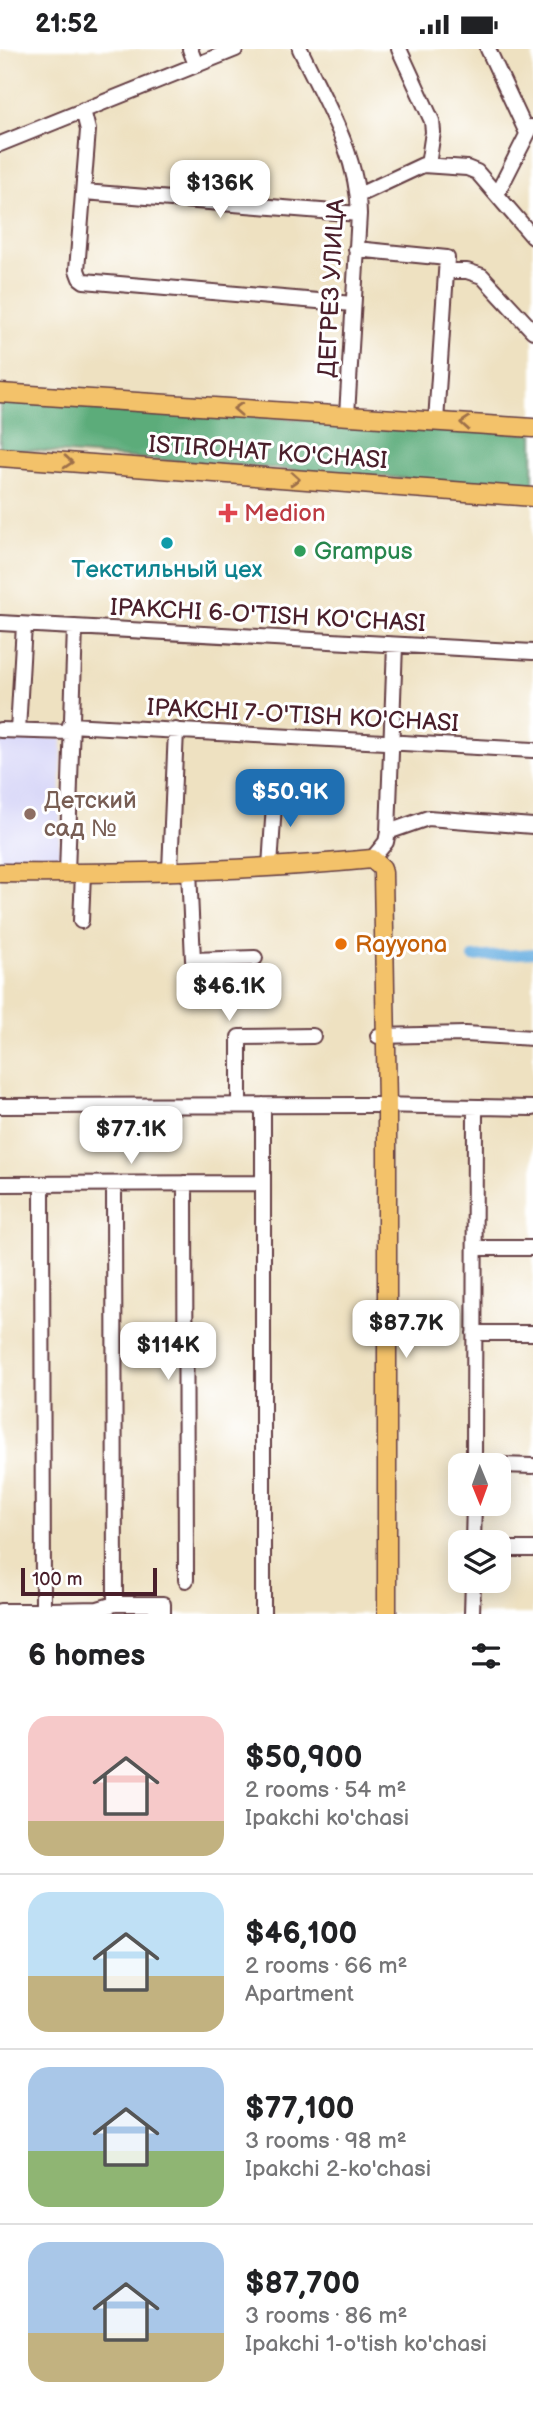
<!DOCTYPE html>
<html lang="en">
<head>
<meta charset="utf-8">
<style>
  :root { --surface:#fff; --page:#f2f2f2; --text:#202124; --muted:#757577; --line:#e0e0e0; --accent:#1f6fb2 }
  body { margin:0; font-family:"Balsamiq Sans",sans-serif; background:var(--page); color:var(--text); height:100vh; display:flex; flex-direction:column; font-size:26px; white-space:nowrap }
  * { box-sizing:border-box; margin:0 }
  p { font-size:23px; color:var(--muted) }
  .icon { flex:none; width:38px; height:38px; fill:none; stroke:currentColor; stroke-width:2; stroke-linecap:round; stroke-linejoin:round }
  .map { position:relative; height:1565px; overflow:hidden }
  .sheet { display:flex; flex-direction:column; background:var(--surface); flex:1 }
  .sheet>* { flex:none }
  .needle { width:46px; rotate:179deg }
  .controls { position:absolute; left:448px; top:1404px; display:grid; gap:14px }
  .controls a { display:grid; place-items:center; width:63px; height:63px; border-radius:14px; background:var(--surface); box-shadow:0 4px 18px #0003; font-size:35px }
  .scale { position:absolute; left:21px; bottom:18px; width:136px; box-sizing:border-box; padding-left:7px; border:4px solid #4a1f2b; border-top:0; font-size:19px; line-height:24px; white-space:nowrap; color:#4a1f2b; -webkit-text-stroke:5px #fff; paint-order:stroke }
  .price { position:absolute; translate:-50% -60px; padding:0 16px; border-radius:14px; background:#fff; color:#222; font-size:23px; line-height:46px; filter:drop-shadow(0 2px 4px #0008) }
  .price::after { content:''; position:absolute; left:50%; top:42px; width:21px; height:16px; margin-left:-10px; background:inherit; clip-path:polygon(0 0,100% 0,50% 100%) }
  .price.current { background:var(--accent); color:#fff }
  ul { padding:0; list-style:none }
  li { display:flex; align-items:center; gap:21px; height:175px; padding:0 28px }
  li+li { border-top:2px solid var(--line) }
  li span { display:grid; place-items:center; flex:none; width:196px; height:140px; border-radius:21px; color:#555 }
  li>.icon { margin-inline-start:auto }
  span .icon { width:84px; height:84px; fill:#fffc; stroke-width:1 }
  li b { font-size:30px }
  h2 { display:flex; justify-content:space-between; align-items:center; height:84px; padding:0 28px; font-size:30px }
  .status { display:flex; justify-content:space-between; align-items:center; height:49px; padding:0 35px; background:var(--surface); direction:ltr }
  .status svg { height:19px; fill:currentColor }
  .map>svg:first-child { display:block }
  .built { fill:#d8d7f8 }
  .forest { fill:#5cac7a; stroke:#536652; stroke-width:2 }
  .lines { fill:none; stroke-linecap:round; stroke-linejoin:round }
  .canal { stroke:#6cb1e2; stroke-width:10 }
  .minor-casing { stroke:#633c42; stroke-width:18 }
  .major-casing { stroke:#633c42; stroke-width:21 }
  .minor { stroke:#fff; stroke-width:14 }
  .major { stroke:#f3c26a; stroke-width:18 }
  .oneway { stroke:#9e704a }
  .health-dot { fill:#e0444e; stroke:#fff; stroke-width:2.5 }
  .culture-dot { fill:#0f9aa8; stroke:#fff; stroke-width:2.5 }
  .leisure-dot { fill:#2e9e5b; stroke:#fff; stroke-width:2.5 }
  .education-dot { fill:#8d6e63; stroke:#fff; stroke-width:2.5 }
  .food-dot { fill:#e8710a; stroke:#fff; stroke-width:2.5 }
  .labels { text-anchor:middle; stroke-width:6; stroke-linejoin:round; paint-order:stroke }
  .street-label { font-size:24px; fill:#4a1f2b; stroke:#fff }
  .health-label { font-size:24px; fill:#be3a42; stroke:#fff; text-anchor:start }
  .leisure-label { font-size:24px; fill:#27864d; stroke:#fff; text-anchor:start }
  .culture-label { font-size:24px; fill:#0d838f; stroke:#fff }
  .education-label { font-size:24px; fill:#785e54; stroke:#fff; text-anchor:start }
  .food-label { font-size:24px; fill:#c56008; stroke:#fff; text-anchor:start }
</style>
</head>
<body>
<div class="status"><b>21:52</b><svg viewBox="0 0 49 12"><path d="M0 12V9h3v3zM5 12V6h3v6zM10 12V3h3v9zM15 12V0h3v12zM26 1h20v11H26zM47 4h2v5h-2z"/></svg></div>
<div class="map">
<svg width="533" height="1565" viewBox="0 0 533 1565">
  <rect width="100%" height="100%" fill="#fff"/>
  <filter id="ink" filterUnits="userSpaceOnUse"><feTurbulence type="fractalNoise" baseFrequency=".0143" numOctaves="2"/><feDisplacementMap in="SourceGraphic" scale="14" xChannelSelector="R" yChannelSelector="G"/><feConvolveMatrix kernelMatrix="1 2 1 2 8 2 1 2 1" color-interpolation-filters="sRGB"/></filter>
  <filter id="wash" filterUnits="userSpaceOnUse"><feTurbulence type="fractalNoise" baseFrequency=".00686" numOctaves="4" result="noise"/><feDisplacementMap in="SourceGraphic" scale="28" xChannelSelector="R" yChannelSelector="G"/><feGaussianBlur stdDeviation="1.57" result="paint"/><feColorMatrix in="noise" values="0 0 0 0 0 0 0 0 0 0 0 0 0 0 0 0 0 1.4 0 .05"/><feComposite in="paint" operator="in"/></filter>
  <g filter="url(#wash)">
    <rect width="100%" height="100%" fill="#eee1c1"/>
    <path class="built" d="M0,687L62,690L59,812H0Z"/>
    <path class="forest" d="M0,351L533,385V439L0,399Z"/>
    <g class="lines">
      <path class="canal" d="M473,908L533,904"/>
    </g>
  </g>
  <g filter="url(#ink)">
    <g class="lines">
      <defs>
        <path id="minor" d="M190,0L196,16
          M300,0C325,53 358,105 359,165L347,366
          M399,0L432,72L433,83L428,116
          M488,0L527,84
          M83,61L88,81L77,221L80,229L84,232L353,255
          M0,95L236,0
          M84,143L359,165
          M497,145L531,78
          M359,146L423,116L467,119L477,123L533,188
          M356,200L447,209L436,372
          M447,222H467L482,227L533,282
          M0,574L533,603
          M70,676L533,701
          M0,681L70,683
          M18,681L24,576
          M388,783L428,769L533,777
          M372,810L386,793L388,783L395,596
          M270,818L275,739
          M170,821L176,681
          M189,821L193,911L255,909
          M67,825L75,578
          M81,872L83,824
          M378,987L465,985L533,989
          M239,1056V988L313,987
          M0,1057L374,1056L533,1059
          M185,1134L186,1531
          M0,1135L263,1134
          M42,1135L43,1561
          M114,1135L115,1555
          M476,1199H533
          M474,1284H533
          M474,1416L475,1059
          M499,1416L533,1417
          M473,1493L474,1454
          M499,1500H533
          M0,1562L98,1560L115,1555H163V1565
          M263,1565V1056
          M472,1565L473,1531"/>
        <path id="major" d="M0,344L533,379
          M0,408L533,448
          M372,810L382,819L383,824L387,1057V1565
          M0,824C124,825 249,822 372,810"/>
      </defs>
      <use href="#minor" class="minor-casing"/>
      <use href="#major" class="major-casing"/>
      <use href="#minor" class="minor"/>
      <use href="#major" class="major"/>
    </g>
    <defs><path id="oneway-chevron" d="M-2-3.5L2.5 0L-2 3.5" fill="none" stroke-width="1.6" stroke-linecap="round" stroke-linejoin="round" transform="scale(1.75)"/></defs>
    <g class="oneway">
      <use href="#oneway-chevron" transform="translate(238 360) rotate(-177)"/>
      <use href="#oneway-chevron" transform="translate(465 374) rotate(-176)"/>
      <use href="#oneway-chevron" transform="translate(68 413) rotate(4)"/>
      <use href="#oneway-chevron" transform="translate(295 430) rotate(4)"/>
    </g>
  </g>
  <path class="health-dot" d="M224.5 453.5h7v7h7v7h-7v7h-7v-7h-7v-7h7z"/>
  <circle class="culture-dot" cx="167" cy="494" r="7"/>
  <circle class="leisure-dot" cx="300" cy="502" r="7"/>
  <circle class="education-dot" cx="30" cy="765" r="7"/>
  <circle class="food-dot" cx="341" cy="895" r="7"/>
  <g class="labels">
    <g class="street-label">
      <text transform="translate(331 239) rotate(-87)" y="8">ДЕГРЕЗ УЛИЦА</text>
      <text transform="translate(268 403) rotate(4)" y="8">ISTIROHAT KO'CHASI</text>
      <text transform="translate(268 566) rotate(3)" y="8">IPAKCHI 6-O'TISH KO'CHASI</text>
      <text transform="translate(303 666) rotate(3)" y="8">IPAKCHI 7-O'TISH KO'CHASI</text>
    </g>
    <g class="health-label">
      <text x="244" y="472">Medion</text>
    </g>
    <g class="leisure-label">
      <text x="314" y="510">Grampus</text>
    </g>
    <g class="culture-label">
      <text x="167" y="528">Текстильный цех</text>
    </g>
    <g class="education-label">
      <text x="44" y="759">Детский<tspan x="44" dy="28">сад №</tspan></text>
    </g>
    <g class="food-label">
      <text x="355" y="903">Rayyona</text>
    </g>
  </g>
</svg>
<div class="controls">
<a><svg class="needle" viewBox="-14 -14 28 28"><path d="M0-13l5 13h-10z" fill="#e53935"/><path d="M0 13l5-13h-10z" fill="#757577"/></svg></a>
<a><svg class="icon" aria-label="layers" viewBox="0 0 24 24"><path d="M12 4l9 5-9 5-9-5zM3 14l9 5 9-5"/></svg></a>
</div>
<div class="scale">100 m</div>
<b class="price" style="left:220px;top:171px">$136K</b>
<b class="price current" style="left:290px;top:780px">$50.9K</b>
<b class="price" style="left:229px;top:974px">$46.1K</b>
<b class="price" style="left:131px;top:1117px">$77.1K</b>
<b class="price" style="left:406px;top:1311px">$87.7K</b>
<b class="price" style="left:168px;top:1333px">$114K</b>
</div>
<section class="sheet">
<h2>6 homes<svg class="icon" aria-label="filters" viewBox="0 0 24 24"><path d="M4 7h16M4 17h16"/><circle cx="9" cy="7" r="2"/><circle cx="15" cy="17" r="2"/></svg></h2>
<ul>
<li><span style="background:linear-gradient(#f6c9c9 75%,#c2b280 0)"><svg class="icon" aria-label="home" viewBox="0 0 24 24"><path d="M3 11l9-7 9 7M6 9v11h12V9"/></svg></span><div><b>$50,900</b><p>2 rooms · 54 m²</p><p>Ipakchi ko'chasi</p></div></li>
<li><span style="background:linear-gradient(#bfe0f5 60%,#c2b280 0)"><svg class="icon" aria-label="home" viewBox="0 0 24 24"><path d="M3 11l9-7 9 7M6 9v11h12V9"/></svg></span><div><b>$46,100</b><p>2 rooms · 66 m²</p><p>Apartment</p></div></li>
<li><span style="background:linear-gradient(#a9c7e8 60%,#8fb573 0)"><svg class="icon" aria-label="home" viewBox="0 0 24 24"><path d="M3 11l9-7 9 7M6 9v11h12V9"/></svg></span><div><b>$77,100</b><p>3 rooms · 98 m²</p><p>Ipakchi 2-ko'chasi</p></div></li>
<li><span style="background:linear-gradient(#a9c7e8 65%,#c2b280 0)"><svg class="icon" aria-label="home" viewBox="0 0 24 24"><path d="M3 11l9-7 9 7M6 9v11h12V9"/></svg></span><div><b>$87,700</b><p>3 rooms · 86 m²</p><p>Ipakchi 1-o'tish ko'chasi</p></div></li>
</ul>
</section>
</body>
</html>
